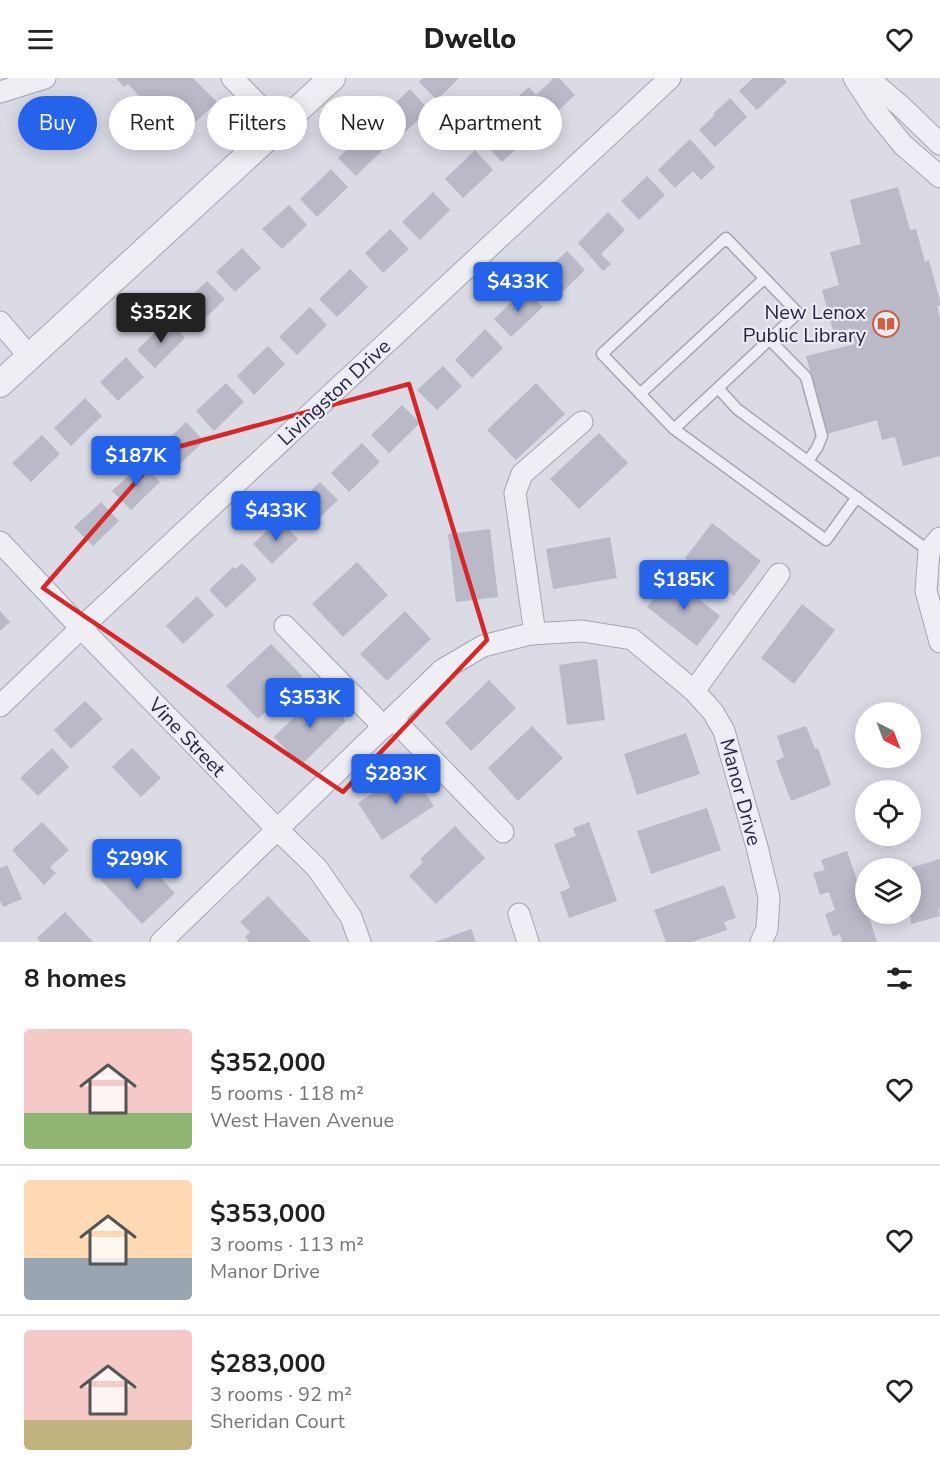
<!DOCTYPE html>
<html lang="en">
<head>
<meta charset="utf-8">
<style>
  :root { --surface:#fff; --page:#f2f2f2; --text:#222; --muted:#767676; --line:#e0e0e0; --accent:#2563eb }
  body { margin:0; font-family:"Nunito Sans",sans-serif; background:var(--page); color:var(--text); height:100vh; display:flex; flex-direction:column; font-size:22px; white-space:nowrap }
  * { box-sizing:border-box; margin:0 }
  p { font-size:20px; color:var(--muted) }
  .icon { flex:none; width:33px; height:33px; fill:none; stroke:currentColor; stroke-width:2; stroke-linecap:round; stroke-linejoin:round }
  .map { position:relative; height:864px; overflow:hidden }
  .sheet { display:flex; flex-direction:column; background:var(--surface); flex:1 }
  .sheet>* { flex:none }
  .hud { position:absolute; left:18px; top:18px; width:600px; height:54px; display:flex; gap:12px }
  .needle { width:39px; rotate:138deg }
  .tools { position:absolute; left:855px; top:624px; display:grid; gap:12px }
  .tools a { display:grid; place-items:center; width:66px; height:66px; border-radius:50%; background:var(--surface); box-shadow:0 3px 15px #0003; font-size:30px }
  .price { position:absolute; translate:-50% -51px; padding:0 14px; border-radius:6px; background:var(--accent); color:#fff; font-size:20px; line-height:39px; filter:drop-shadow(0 2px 3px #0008) }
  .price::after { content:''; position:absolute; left:50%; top:36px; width:18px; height:14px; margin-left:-9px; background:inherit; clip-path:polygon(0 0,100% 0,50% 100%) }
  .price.selected { background:#222; color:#fff }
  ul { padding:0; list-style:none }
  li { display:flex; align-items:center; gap:18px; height:150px; padding:0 24px }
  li+li { border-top:2px solid var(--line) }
  li span { display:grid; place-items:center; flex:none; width:168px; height:120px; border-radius:6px; color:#555 }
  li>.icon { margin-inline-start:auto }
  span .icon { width:72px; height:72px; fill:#fffc; stroke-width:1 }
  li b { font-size:26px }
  h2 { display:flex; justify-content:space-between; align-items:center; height:72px; padding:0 24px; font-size:26px }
  .pill { padding:0 21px; border-radius:27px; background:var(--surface); box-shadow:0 3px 15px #0003; font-size:21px; line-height:54px }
  .pill.selected { background:var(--accent); color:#fff }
  header { display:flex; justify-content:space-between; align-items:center; height:78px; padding:0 24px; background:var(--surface); font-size:27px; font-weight:800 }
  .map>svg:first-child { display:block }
  .building { fill:#b9b9c8 }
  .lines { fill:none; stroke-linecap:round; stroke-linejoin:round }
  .service-casing { stroke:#a5a4b3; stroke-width:13 }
  .minor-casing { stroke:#a5a4b3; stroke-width:23 }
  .tertiary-casing { stroke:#a5a4b3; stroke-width:28 }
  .service { stroke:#eeeef4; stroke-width:10 }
  .minor { stroke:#eeeef4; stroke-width:21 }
  .tertiary { stroke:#eeeef4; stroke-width:26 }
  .marked { fill:none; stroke:#d62828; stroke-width:4.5; stroke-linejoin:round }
  .labels { text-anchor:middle; stroke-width:4.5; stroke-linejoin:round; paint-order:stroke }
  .poi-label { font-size:20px; fill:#26253b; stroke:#eaebf4; text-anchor:end }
  .street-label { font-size:20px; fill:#26253b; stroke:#eaebf4 }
</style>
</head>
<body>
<header><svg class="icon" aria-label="menu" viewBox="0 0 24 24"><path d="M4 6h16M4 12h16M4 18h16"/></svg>Dwello<svg class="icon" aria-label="heart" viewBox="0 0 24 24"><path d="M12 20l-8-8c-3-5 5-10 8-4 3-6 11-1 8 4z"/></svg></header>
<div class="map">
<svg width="940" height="864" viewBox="0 0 940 864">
  <rect width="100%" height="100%" fill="#dbdbe6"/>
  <path class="building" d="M116,0H193L217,24L175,63L159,46L162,43L128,6L124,9Z
    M423,0H459L437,22L419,4Z
    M554,0H559L575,17L545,45L519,18L529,9L536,17Z
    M753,0H783L787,4L757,32L739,13Z
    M410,11L429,32L403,56L384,36Z
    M730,20L747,39L715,69L699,52L715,37L713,36Z
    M514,37L532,56L502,84L484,65Z
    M369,50L387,68L356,98L338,80Z
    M690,61L715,89L701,102L693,93L675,110L658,92Z
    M475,72L493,92L463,120L445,101Z
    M331,91L348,109L317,139L300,121Z
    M647,98L665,117L639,142L621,123Z
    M898,109L910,152L916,151L925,184L929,182L940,223V227L937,228L940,241V378L903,388L895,359L882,362L877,342L827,356L806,278L855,266L851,250L834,256L822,212L839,207L830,174L861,166L850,122Z
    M433,114L450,132L420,162L402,144Z
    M289,127L307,147L282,171L262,151Z
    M608,134L625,152L601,176L611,186L603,193L578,165Z
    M390,151L409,171L383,195L365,175Z
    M242,170L261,190L235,214L216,194Z
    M567,173L585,192L555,221L537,201Z
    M350,191L368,209L337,239L319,221Z
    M207,203L225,221L194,251L176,233Z
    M525,211L543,229L511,259L494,241Z
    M310,229L327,247L297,277L279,259Z
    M168,242L185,260L155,290L137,272Z
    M485,251L503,270L472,300L455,282Z
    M268,268L285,286L254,317L237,298Z
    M126,279L144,299L118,323L100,304Z
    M443,288L462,308L437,332L417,312Z
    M226,305L244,324L214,353L196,333Z
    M536,305L565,336L516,382L487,352Z
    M85,320L102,338L71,368L54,350Z
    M402,327L420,345L389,375L371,357Z
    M186,344L204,363L178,388L160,369Z
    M599,355L628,385L579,431L550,401Z
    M42,357L60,376L31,404L12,385Z
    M362,365L380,384L349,414L331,395Z
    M142,385L160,404L131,432L112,413Z
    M320,404L338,422L307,452L289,433Z
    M101,424L119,443L93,468L74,449Z
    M279,441L298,461L272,486L253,466Z
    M712,445L761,483L734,518L685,480Z
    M490,451L498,519L456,524L448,456Z
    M610,459L617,500L553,511L546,471Z
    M357,484L388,517L343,559L312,526Z
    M242,485L257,501L226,530L209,512L233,489L236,491Z
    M671,499L720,538L697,568L647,529Z
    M197,518L214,537L183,566L166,548Z
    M802,526L835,552L794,606L761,580Z
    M0,533L10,544L0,553Z
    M405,533L431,561L387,603L360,576Z
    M271,566L302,598L258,641L226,608Z
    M597,581L605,642L567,647L559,587Z
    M489,602L516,630L471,673L445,645Z
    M319,615L346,643L301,687L274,659Z
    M85,623L103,641L71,671L54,652Z
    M532,648L563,680L518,723L488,690Z
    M806,648L815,671L818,670L831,707L791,723L776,683L784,679L777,658Z
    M686,655L700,696L637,717L624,676Z
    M52,670L69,689L38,718L20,700Z
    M132,670L161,700L141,719L112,689Z
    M409,691L434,728L382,762L358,725Z
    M707,730L721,772L651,796L637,753Z
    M42,744L69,772L50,789L56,795L44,807L12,772Z
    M589,744L617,823L569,840L560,814L570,810L554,766L576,758L573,750Z
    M455,748L485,780L436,826L409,798L423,784L420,781Z
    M847,773L866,828V836H868L877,864H842L840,856L833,859L825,836L835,832L829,814L820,817L813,795L825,792L821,782Z
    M123,778L146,802L155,794L175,815L142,846L100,801Z
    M940,781V831L938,832L940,838L911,846V839L903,836H910V790H896L909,786L910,790Z
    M7,787L22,821L3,829L0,823V790Z
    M724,807L736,840L724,844L727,852L692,864H666L654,832Z
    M268,818L311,864H249L245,859L250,854L240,844Z
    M65,834L93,864H40L37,860Z
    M471,851L476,864H435Z"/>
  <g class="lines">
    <defs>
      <path id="service" d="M726,160L798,235L674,351L602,276Z
        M769,261L806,299L822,358L817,370L808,383
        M718,310L737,331L929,473
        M640,316L764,201
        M674,351L826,462L857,419"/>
      <path id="minor" d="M232,0L280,49
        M854,0L877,35L903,67L940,99
        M868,0L903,30L940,66
        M0,14L45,0
        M0,244L29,278
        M940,460L929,473L926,513L940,564
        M0,464L81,550L277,751L317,790L351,839L360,864
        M285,548L384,649
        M535,556L515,415L522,396L582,344
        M694,613L779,496
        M0,628L81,550L670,0
        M392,640L503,754
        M519,836L528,864
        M161,864L442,592L483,568L530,556L582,553L632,561L694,613L713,634L724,653L757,769L769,819L767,851L761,864"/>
      <path id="tertiary" d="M0,306L332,0"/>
    </defs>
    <use href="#service" class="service-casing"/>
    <use href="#minor" class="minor-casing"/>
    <use href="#tertiary" class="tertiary-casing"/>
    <use href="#service" class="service"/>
    <use href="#minor" class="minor"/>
    <use href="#tertiary" class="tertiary"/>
  </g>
  <path class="marked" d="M409,306L487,562L343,714L43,510L163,373Z"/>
  <defs>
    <symbol id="library-ring" viewBox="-11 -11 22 22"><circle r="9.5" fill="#eaebf4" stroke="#cc603f" stroke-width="1.5"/><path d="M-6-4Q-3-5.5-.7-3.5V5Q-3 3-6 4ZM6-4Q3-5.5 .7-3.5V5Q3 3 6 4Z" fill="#cc603f"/></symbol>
  </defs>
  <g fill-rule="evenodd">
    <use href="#library-ring" x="871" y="231" width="30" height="30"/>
  </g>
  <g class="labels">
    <g class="poi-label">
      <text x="866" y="241">New Lenox<tspan x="866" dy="23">Public Library</tspan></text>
    </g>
    <g class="street-label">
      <text transform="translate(334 314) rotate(-43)" y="7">Livingston Drive</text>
      <text transform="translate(187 659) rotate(46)" y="7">Vine Street</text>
      <text transform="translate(741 714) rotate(75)" y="7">Manor Drive</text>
    </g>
  </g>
</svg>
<div class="tools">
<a><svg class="needle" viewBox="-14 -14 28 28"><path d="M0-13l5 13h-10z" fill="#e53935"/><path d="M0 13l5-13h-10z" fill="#767676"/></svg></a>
<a><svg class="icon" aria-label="locate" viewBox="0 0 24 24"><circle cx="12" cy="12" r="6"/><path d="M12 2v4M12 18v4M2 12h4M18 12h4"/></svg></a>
<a><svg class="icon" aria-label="layers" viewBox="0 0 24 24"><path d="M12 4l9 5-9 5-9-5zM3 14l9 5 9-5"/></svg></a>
</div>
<b class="price" style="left:518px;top:235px">$433K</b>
<b class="price selected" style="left:161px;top:266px">$352K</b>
<b class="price" style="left:136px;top:409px">$187K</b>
<b class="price" style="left:276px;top:464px">$433K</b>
<b class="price" style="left:684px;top:533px">$185K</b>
<b class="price" style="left:310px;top:651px">$353K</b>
<b class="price" style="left:396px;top:727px">$283K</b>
<b class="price" style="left:137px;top:812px">$299K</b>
<div class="hud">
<a class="pill selected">Buy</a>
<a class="pill">Rent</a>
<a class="pill">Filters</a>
<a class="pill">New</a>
<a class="pill">Apartment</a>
</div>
</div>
<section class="sheet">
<h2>8 homes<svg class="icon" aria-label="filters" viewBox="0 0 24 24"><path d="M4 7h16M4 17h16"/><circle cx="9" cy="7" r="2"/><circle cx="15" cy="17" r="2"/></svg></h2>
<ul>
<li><span style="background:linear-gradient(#f6c9c9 70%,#8fb573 0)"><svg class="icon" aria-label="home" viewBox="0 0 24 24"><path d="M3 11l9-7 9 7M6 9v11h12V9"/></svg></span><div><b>$352,000</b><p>5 rooms · 118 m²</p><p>West Haven Avenue</p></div><svg class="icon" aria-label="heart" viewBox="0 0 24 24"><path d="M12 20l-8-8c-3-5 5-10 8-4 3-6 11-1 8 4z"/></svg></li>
<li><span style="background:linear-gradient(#ffd9b3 65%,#9aa5b1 0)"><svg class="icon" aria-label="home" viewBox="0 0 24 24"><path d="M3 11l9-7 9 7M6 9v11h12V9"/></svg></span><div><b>$353,000</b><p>3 rooms · 113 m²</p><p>Manor Drive</p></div><svg class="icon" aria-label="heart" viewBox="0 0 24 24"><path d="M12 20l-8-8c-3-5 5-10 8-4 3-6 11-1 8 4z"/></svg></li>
<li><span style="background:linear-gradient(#f6c9c9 75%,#c2b280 0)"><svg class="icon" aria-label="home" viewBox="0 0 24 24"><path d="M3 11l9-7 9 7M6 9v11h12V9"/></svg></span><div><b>$283,000</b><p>3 rooms · 92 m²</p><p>Sheridan Court</p></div><svg class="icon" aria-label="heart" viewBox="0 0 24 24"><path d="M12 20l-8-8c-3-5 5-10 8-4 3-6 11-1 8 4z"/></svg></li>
</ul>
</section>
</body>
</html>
